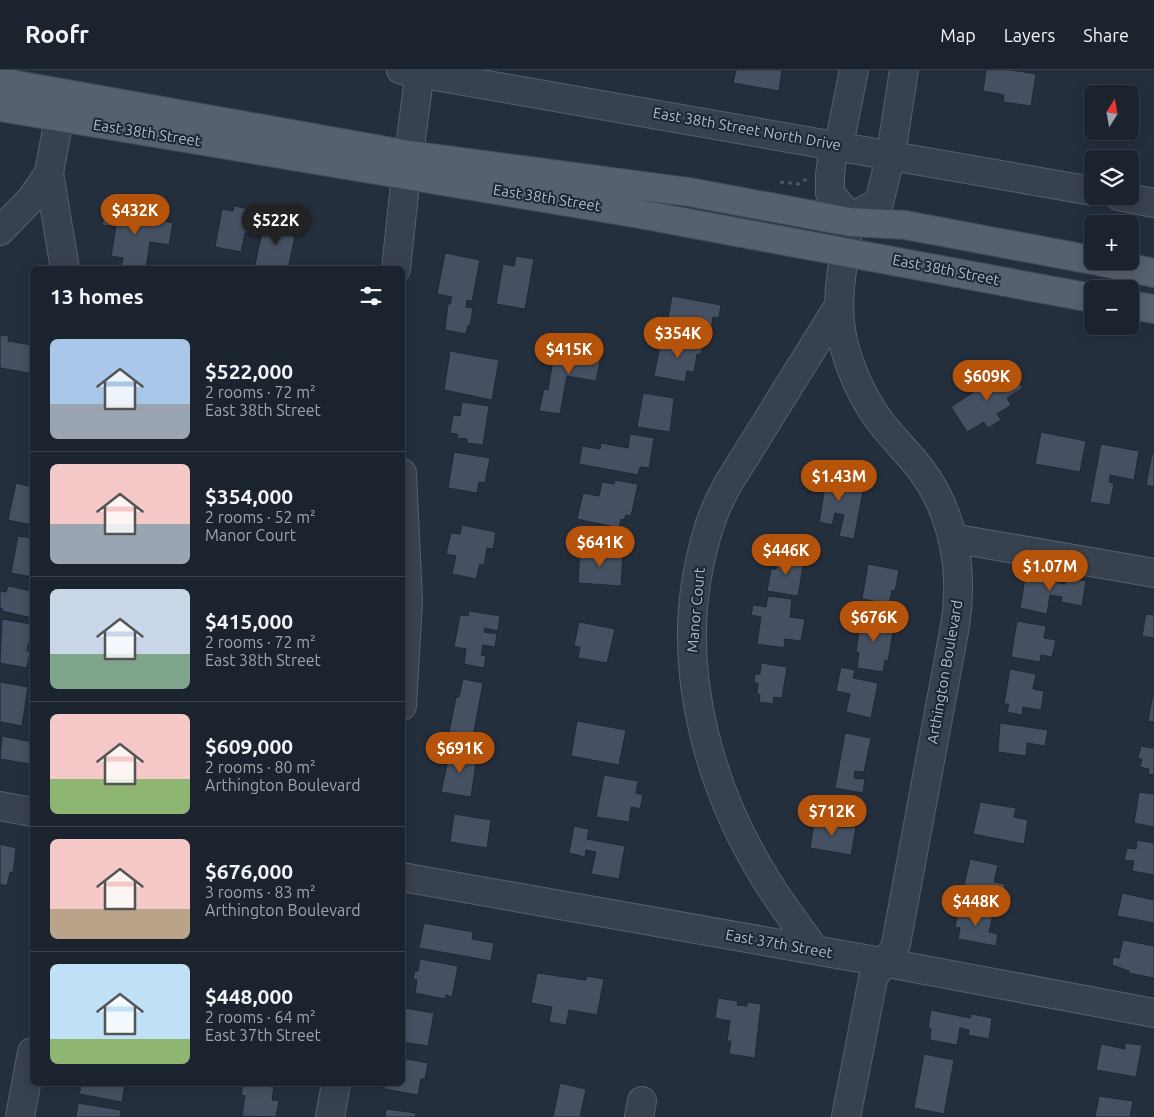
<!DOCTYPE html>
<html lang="en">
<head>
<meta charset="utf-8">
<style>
  :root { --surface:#1b232e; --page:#242b36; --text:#f1f3f6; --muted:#a0a4aa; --line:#39404a; --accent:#b45309 }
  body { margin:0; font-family:Ubuntu,sans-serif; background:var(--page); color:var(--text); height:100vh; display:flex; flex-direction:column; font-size:19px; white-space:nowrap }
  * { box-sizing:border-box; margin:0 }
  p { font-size:16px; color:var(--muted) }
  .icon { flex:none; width:28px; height:28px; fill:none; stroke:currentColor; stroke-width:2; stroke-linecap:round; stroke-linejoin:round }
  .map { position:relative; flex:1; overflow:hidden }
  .drawer { position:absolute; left:30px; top:196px; width:375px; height:820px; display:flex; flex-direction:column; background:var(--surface); border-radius:8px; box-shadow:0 2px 12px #0003,0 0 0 1px var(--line) }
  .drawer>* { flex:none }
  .needle { width:32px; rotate:11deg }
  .fabs { position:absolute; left:1084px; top:15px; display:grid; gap:10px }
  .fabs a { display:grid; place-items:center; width:55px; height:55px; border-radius:8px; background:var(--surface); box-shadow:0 2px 12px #0003,0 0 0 1px var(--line); font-size:25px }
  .price { position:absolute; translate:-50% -42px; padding:0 11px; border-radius:18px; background:var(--accent); color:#fff; font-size:16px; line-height:32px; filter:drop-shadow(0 1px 2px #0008) }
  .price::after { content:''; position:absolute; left:50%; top:30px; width:15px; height:11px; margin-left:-8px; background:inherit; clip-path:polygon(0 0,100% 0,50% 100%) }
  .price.on { background:#222; color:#fff }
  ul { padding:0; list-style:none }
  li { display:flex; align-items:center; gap:15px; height:125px; padding:0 20px }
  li+li { border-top:1px solid var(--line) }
  li span { display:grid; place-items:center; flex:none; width:140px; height:100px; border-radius:8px; color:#555 }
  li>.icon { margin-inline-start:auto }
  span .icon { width:60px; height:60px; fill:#fffc; stroke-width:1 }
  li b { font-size:21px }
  h2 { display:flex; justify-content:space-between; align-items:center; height:60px; padding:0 20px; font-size:21px }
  header { display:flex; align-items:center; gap:30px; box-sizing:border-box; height:70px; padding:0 25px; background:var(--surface); border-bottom:1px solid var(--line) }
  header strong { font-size:24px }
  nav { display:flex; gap:28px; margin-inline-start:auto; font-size:18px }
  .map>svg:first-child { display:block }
  .building { fill:#455162; stroke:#1f2835 }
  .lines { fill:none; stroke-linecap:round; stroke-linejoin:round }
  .minor-casing { stroke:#565f6c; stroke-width:30 }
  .major-casing { stroke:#414a57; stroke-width:30 }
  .path { stroke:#44595c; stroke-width:3; stroke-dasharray:4 4; stroke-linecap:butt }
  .minor { stroke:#38414e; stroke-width:28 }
  .major { stroke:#56606e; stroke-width:28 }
  .labels { text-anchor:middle; stroke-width:4; stroke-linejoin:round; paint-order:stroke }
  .street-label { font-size:15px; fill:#b4bcc9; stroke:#1d2633 }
</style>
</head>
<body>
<header>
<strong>Roofr</strong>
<nav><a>Map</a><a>Layers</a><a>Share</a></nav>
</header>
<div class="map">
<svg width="1154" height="1047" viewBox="0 0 1154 1047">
  <rect width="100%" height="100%" fill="#242f3e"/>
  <path class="building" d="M736,0H782L779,21L733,13Z
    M986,0H1011L1036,4L1031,36L1003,32L1004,25L983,21Z
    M106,136L128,139V144L173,153L169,175L150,172L146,199H121L123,188L111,186L116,157L102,155Z
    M234,136L258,141L253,164L245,163L241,182L215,177L222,139L233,141Z
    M265,149L297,156L288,199H254Z
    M445,183L480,190L472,231L467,230L466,237L473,238L470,256L468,255L466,264L445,260L448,234H450L452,227L437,224Z
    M516,186L534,189L525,239L496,234L503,194L514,196Z
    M672,226L721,235L719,248L713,247L711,262L667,254Z
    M0,265L9,266L8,271L32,275L29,303L0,298Z
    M682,266L704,270L701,284H697L694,302L687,301L685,312L654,306L660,275L679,279Z
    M583,277L602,281L596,311L567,306L560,344L539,341L544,319L548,320L555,278L581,283Z
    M450,281L499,290L492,330L444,320Z
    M1010,298L1023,318L1007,328L1011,335L997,344L1001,350L988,358L984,352L967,362L951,337Z
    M643,323L674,328L670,362L637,357Z
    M462,332L489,336L483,375L467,373V369L457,368V364L450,363L453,345L460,346Z
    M1041,362L1086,371L1080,402L1035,394Z
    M630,364L654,368L649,398L640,397L638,405L579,394L582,376L600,379L601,373L628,378Z
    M1101,374L1139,381L1134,410L1110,405L1109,412L1114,413L1110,435L1090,432Z
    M454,382L490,388L485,413L479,412L477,423L448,418Z
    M1152,384L1154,385V417L1146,415Z
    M815,400L832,403L831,410L864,416L854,469L839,466L844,445L835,443L832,455L819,452L824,423L811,421Z
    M615,410L638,414L631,446L626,445L624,450L621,449L619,458L577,449L583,423L599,426L602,412L614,414Z
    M16,413L32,417V455L8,450Z
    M462,455L496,462L493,479L487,478L484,495L480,494L476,509L452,504L456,486L446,484L451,463L460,464Z
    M18,466L32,468V507L11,503Z
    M580,479L623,482L621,516L578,513Z
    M778,486L804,490L798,526L767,521L771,499H776Z
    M868,494L899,500L895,521L892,520L889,534L862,529Z
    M1037,501L1055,504L1054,512L1065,514L1066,507L1086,511L1082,536L1061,532L1062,527L1050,525L1047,544L1020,538L1026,503L1036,505Z
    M8,516L32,521V548L2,541L3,539L0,538V521L6,522Z
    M768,526L792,529L790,547L805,549L801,571L785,569L784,578L757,574L761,547L751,545L753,535L766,537Z
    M469,541L500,546L498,561L485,558L484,562L497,564L495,577L483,575L481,585L486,586L484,598L464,594L466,579L454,577L460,545L468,546Z
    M1146,544L1154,545V568L1142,566Z
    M861,546L895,550L888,591L885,590L883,602L857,598L859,583L856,582Z
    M2,549L32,554V572H29L27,581H30L27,598L0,593Z
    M1017,551L1046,556L1044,568L1056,570L1052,587L1041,585L1040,592L1011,587Z
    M579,552L615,559L607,593L578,588L580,577L574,576Z
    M761,593L787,597L782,628L774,627L773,634L759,632L760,625L757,624L758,613H754L755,604H760Z
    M841,597L855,600L853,608L878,613L871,648L846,642L850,624L836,621Z
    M1010,599L1036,604L1033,619L1044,621L1041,640L1023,637L1022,645L1007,642L1009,634H1004Z
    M463,609L483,613L472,672L448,668L456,627H459Z
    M0,612L28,617L22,656L0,652Z
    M1153,624L1154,625V652L1148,651Z
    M577,651L626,660L619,695L571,686Z
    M1000,653L1048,660L1045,676L1027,673L1026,686L998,682Z
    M845,663L871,668L864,702L855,701L854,708L865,709L863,723L835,718Z
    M2,666L32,672V690H30V694L0,689Z
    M1154,674V705L1148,704L1149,699L1140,697L1142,689H1138L1141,676L1153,678Z
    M450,681L477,686L471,727L441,722Z
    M604,705L638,711L636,723L643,725L640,739L631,737L629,752L596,747Z
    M1139,722L1154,724V757L1134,753Z
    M980,732L1016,738L1014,747L1028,750L1024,774L973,764Z
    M454,744L491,750L487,778L450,772Z
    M815,746L833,749L831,757H856L851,785L810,778Z
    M574,756L589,759L587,769L625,776L619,809L591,804L596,782L586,780L585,787L569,783Z
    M1137,770L1154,773V805L1132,801L1134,791L1124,790L1127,778L1136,779Z
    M0,774L16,778L13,803L10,802L7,816L0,814Z
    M970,789L998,795L994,812L1005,814L1003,828L963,820Z
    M1122,823L1154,830V853L1117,846Z
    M959,837L993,844L989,862L998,864L996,876L958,869L960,858L955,857Z
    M424,853L473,862L472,869L494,873L491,891L419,878Z
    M1123,870L1154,876V908L1129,903V901L1112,895L1113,887L1119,888Z
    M420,889L458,896L452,927L446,925L445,929L415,923L417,910L413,909L415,901H418Z
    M537,903L586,910L587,906L604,909L597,945L569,940L566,955L549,952L552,937L531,933Z
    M718,928L738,931L737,935L747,936V932L761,934L755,988L729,984L731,971H727L730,951L715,948Z
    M405,938L434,943L428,976L402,972Z
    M931,940L970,948L971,944L992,948L989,969L968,965L969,960L960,958L957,975L930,970L931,959H928Z
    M1125,973L1142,975L1136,1007L1096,1000L1101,974L1125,979Z
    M924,984L954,990L944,1044L914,1038Z
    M402,988L428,993L425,1009H421L418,1025L384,1019L385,1014H402Z
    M560,1013L586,1019L580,1047H553Z
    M72,1014H125L122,1032L79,1024L81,1016Z
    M243,1014L274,1017L272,1030L279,1031L276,1047L242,1046L245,1026L241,1025Z
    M1099,1026L1133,1031L1130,1047H1095Z
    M78,1033L121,1040L120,1047H76Z
    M386,1039L416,1043L415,1047H385Z"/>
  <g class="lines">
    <defs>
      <path id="minor" d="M401,0L1092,121
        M409,85L420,0
        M49,103L65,199
        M1119,126L1154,133
        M850,147L879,133L891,84L904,0
        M0,161L32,128L49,103L59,48
        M396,199L406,105
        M402,403L408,530L402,636
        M952,468L1154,503
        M0,736L32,742
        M402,807L882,892L1154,943
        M815,880C798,856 780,833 765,808C711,721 679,609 697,507C703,474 711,443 728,414L838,237
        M20,1047L32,982
        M330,1047L336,1014
        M639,1047L642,1031
        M846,1047L873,909C879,895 891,888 896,874L955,556C964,502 954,442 919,397C907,382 894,369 882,354C865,332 853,306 845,279C832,232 844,194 850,147L830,123V105L832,89L839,75L854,0"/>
      <path id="major" d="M0,12L409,85L689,122L850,152L905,155L1092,190
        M0,37L634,143L1092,228
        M1098,191L1154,203
        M1130,235L1154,239"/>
    </defs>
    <use href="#minor" class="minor-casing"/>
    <use href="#major" class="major-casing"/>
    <path class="path" d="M780,112L798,114L807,109"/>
    <use href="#minor" class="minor"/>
    <use href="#major" class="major"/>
  </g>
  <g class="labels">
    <g class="street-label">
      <text transform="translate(747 59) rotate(10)" y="5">East 38th Street North Drive</text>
      <text transform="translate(147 63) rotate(9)" y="5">East 38th Street</text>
      <text transform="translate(547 128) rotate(9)" y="5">East 38th Street</text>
      <text transform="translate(946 200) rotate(11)" y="5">East 38th Street</text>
      <text transform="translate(696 540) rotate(-85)" y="5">Manor Court</text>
      <text transform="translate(945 602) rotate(-80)" y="5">Arthington Boulevard</text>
      <text transform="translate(779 874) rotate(10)" y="5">East 37th Street</text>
    </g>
  </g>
</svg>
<div class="fabs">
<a><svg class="needle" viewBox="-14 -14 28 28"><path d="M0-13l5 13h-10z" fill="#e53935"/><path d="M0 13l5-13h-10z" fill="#a0a4aa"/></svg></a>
<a><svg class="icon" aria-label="layers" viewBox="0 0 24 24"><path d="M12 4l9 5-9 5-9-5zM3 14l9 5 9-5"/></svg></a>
<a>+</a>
<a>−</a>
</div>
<b class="price" style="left:135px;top:166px">$432K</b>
<b class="price on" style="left:276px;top:176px">$522K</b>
<b class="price" style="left:678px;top:289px">$354K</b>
<b class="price" style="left:569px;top:305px">$415K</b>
<b class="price" style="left:987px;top:332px">$609K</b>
<b class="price" style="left:839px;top:432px">$1.43M</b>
<b class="price" style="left:600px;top:498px">$641K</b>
<b class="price" style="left:786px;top:506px">$446K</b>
<b class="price" style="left:1050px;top:522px">$1.07M</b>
<b class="price" style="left:874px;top:573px">$676K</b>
<b class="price" style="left:460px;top:704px">$691K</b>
<b class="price" style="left:832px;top:767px">$712K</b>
<b class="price" style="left:976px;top:857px">$448K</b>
<section class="drawer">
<h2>13 homes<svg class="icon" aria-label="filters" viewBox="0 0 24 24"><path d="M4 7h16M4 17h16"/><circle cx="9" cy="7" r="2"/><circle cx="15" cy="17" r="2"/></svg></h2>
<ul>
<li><span style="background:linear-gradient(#a9c7e8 65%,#9aa5b1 0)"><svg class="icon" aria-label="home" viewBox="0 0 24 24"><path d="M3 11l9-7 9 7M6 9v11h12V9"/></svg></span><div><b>$522,000</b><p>2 rooms · 72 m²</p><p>East 38th Street</p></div></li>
<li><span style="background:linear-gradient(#f6c9c9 60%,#9aa5b1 0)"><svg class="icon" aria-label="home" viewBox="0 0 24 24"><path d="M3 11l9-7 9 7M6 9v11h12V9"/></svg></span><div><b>$354,000</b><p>2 rooms · 52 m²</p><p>Manor Court</p></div></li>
<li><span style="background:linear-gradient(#c9d6e8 65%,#7fa58c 0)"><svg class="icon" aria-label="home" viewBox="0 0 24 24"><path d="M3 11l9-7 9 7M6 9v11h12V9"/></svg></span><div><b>$415,000</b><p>2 rooms · 72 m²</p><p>East 38th Street</p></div></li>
<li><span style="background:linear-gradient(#f6c9c9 65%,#8fb573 0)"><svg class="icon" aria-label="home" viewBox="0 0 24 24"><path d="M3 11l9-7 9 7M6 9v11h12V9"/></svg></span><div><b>$609,000</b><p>2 rooms · 80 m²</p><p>Arthington Boulevard</p></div></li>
<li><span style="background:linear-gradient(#f6c9c9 70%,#b9a48a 0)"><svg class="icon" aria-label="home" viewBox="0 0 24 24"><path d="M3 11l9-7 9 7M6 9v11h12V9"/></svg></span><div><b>$676,000</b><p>3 rooms · 83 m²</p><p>Arthington Boulevard</p></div></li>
<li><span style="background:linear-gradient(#bfe0f5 75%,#8fb573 0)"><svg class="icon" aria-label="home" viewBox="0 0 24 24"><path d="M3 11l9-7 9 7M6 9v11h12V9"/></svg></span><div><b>$448,000</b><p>2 rooms · 64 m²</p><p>East 37th Street</p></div></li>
</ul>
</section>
</div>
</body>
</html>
